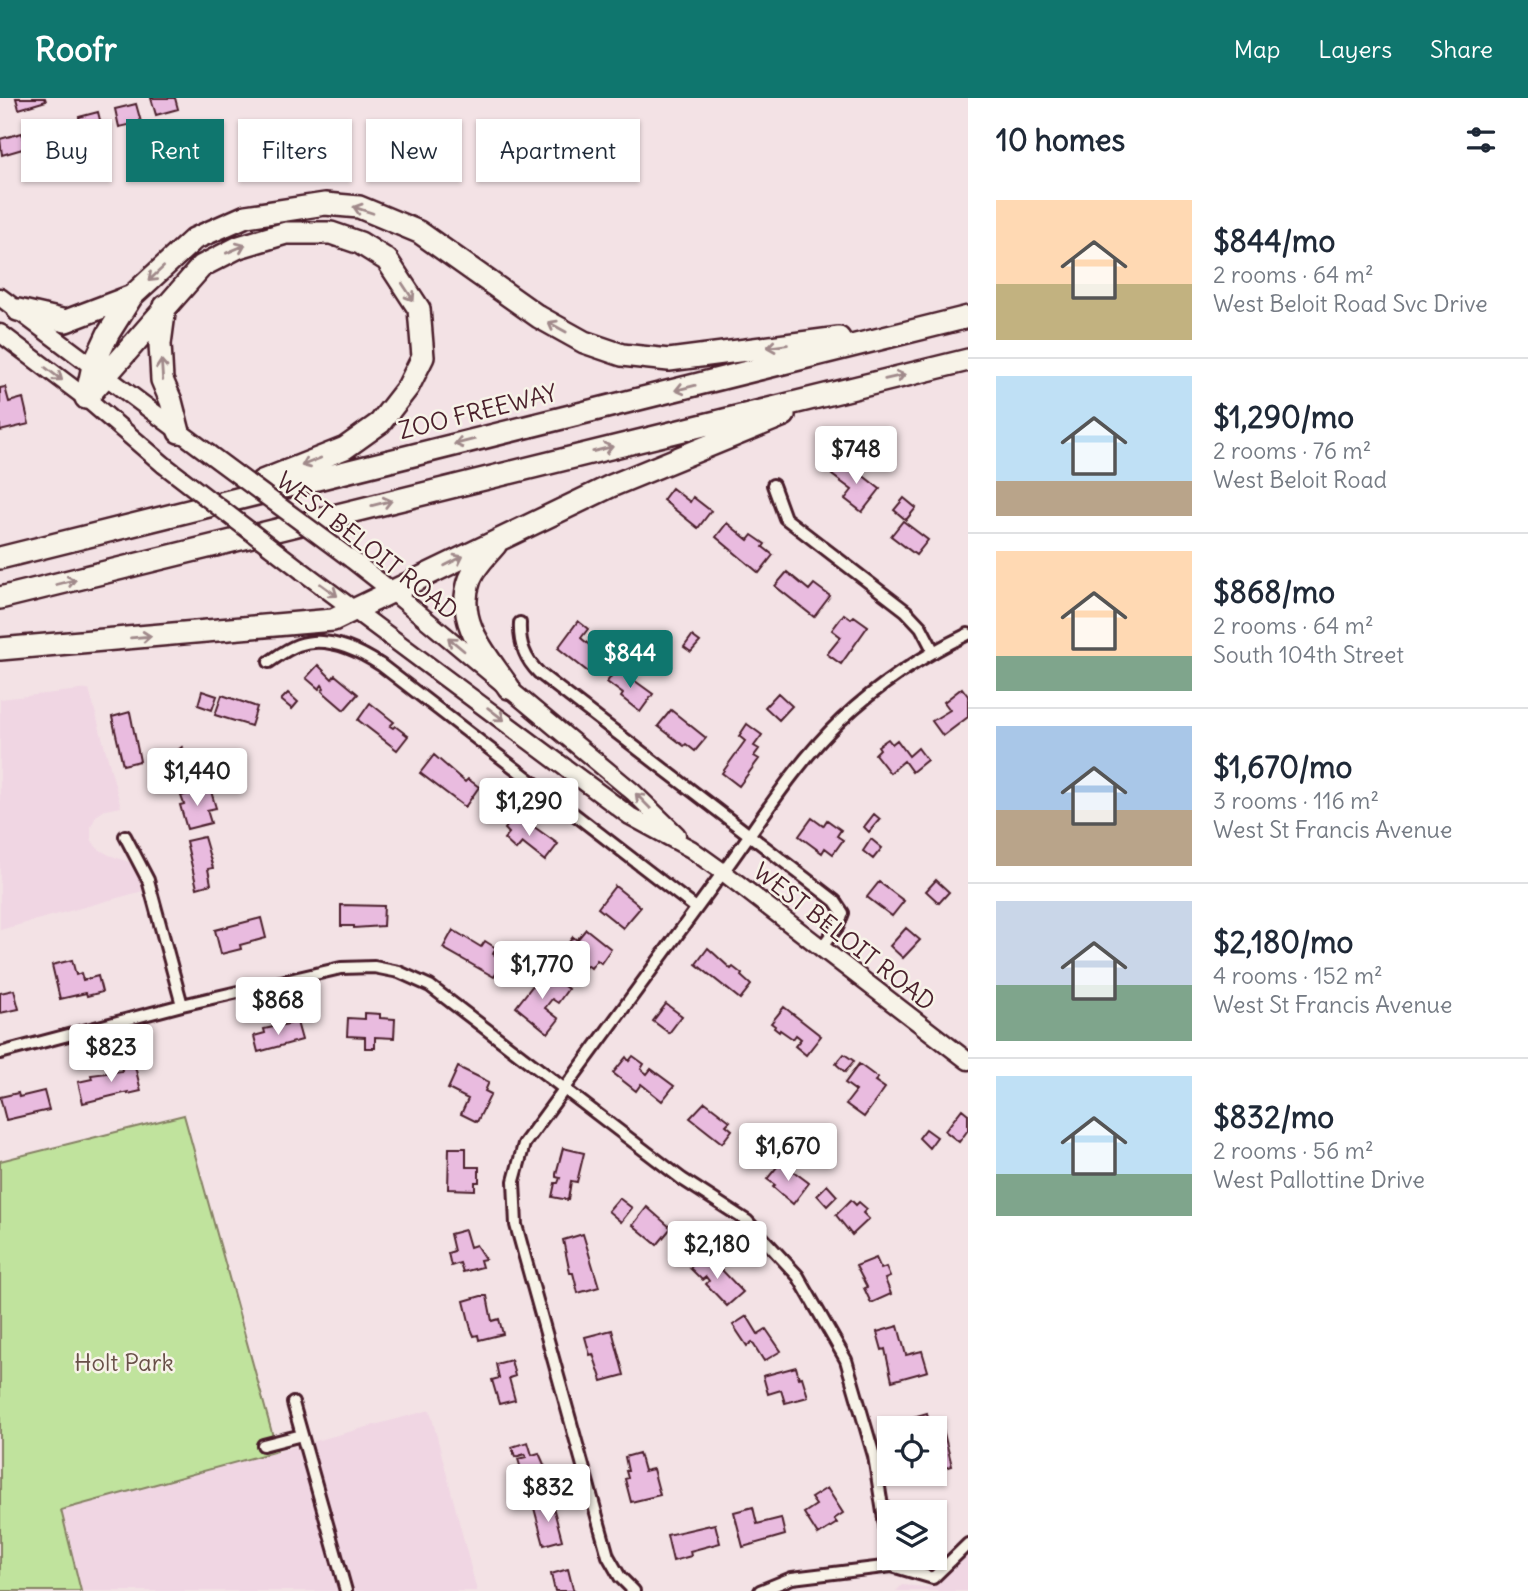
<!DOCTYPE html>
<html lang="en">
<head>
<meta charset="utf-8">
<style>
  :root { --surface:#fff; --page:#f6f6f7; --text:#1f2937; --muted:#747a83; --line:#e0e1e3; --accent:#0f766e }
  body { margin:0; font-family:Delius,sans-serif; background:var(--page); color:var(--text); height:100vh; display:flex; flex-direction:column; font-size:26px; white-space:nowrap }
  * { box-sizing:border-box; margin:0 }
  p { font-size:23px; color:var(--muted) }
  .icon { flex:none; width:38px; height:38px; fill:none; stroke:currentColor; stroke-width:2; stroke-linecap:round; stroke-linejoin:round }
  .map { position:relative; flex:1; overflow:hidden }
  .panel { display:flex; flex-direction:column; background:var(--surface); width:560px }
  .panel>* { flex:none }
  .guide { position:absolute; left:21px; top:21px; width:665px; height:63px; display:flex; gap:14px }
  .controls { position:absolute; left:877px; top:1318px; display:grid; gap:14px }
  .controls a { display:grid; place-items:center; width:70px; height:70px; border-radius:0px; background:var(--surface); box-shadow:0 2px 5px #0004; font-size:35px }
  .price { position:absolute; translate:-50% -60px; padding:0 16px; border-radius:7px; background:#fff; color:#222; font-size:23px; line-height:46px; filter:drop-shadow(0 2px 4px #0008) }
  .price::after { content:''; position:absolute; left:50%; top:42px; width:21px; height:16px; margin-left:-10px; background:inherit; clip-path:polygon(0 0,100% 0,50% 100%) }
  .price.current { background:var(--accent); color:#fff }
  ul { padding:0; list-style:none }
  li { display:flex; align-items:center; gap:21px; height:175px; padding:0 28px }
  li+li { border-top:2px solid var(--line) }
  li span { display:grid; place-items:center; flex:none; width:196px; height:140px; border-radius:0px; color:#555 }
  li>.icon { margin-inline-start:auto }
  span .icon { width:84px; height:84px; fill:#fffc; stroke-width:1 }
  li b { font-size:30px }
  h2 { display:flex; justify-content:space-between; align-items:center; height:84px; padding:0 28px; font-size:30px }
  .chip { padding:0 24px; border-radius:0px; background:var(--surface); box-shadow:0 2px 5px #0004; font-size:24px; line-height:63px }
  .chip.current { background:var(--accent); color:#fff }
  header { display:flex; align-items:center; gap:42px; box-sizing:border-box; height:98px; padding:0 35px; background:var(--accent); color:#fff }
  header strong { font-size:33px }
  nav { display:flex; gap:38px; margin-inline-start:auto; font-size:24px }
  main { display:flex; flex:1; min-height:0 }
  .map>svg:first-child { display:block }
  .built { fill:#f0d6e3 }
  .green { fill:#c0e39d; stroke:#858164; stroke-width:2 }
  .building { fill:#e9bbdf; stroke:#4a1f2b; stroke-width:2 }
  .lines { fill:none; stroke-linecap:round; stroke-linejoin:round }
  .street-casing { stroke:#4a1f2b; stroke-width:16 }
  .secondary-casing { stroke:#4a1f2b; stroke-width:21 }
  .highway-casing { stroke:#4a1f2b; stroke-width:26 }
  .street { stroke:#f7f3e8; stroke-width:10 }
  .secondary { stroke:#f7f3e8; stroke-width:16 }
  .highway { stroke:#f7f3e8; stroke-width:21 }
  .secondary-bridge-casing { stroke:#4a1f2b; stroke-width:21; stroke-linecap:butt }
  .secondary-bridge { stroke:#f7f3e8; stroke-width:16 }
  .oneway { stroke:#a0898a }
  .labels { text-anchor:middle; stroke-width:5; stroke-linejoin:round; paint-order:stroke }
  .street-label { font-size:24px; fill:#4a1f2b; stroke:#f7f3e8 }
  .park-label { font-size:24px; fill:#685048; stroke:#f7f3e8 }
</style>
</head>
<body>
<header>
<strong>Roofr</strong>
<nav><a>Map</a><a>Layers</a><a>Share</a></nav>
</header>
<main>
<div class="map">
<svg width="968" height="1493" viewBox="0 0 968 1493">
  <rect width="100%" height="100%" fill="#f3e2e5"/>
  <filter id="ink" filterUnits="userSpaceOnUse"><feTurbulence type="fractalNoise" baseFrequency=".0143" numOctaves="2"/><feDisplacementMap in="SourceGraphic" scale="14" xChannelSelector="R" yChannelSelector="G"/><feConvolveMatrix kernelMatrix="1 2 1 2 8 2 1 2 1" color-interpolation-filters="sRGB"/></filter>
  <g filter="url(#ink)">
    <path class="built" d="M89,591L121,709L105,712L96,718L91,729V741L97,750L109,757L129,764L136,772L143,793L0,832V601Z
      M430,1312L477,1493H81L60,1412Z
      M968,1456V1493H896L902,1487L926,1489L934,1487Z"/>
    <path class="green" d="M184,1017L277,1353L61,1412L81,1493H0V1063Z"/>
    <path class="building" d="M16,0H45L46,3L19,11Z
      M151,0H175L178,11L156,17Z
      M136,6L141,24L119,29L115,11Z
      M98,14L102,30L82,36L79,19Z
      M22,35L26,50L2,57L0,41Z
      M5,289L9,304L23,300L29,326L0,333V290Z
      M843,362L880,391L862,414L845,401L852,392L832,377Z
      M672,390L690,404L693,399L711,413L698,430L663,402Z
      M904,400L916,410L906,422L894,412Z
      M903,423L928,442L916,457L891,438Z
      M727,425L748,442L752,437L765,446L763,449L773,457L759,475L716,439Z
      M787,474L809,492L814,486L830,498L814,519L775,488Z
      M844,516L851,521L854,518L868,528L841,566L827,556L841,539L832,532Z
      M578,523L588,531L581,540L593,550L601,539L612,547L592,577L558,550Z
      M692,538L700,544L691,554L684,549Z
      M318,567L332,581L335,577L358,596L344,612L322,593L324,590L322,587L319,591L306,580Z
      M617,570L653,596L640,614L621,599L623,596L607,584Z
      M962,590L968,598V619L943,638L932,623L950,612L944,604Z
      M202,593L217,598L212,612L198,607Z
      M288,595L298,604L292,611L281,602Z
      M778,595L792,608L779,622L765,609Z
      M222,597L257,609L251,628L215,617Z
      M370,605L394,624L390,628L393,630L395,628L408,638L397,652L358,622Z
      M671,612L706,640L695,653L686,646L684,648L658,628Z
      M130,614L140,663L123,667L112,619Z
      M747,626L762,637L754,648L759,651L754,658L759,661L739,688L722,675L745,643L739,638Z
      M888,641L892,646L897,642L909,658L918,650L927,662L912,674L904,663L890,675L875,656L880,651L878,648Z
      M182,649L199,671L172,690L163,679L173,672L166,661Z
      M434,657L465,684L468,681L479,689L465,709L420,675Z
      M210,690L216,710L207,712L211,725L187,731L180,707L184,706L181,698Z
      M516,716L558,746L545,763L522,745L516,752L504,741L509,735L505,731Z
      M874,716L880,721L869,734L864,729Z
      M812,720L823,728L827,722L841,732L837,738L843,742L833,756L825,750L822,755L799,738Z
      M204,739L213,770L208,771L211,786L197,790L186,743Z
      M871,741L882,750L873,761L863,753Z
      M936,782L949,794L939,805L926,793Z
      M879,784L904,803L892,818L867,799Z
      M615,788L641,809L623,830L598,810Z
      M341,807L384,808L383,828L354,830V828H341Z
      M261,820L266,840L240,847L241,851L221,856L215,832Z
      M906,830L920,842L903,860L890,848Z
      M586,831L611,851L601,865L597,862L591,870L587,867L577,879L560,865L571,851L567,847L573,839L577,842Z
      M453,832L481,849L485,843L496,850L493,856L504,863L494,879L443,850Z
      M708,850L731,871L733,869L742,876L741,878L751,887L740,901L696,866Z
      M72,862L76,877L81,875L83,882L98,878L102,894L87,898L86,895L60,901L52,867Z
      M544,873L568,891L558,905L552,901L545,910L559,921L548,935L516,909Z
      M14,892L19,911L0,915V895Z
      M666,906L682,918L669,935L653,923Z
      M784,909L821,938L806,957L795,948L801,941L796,937L793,941L780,932L779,934L774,930L775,928L771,925Z
      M365,915L380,916V920L395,921L394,940L375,939V950H365V939L347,938L348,920L365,921Z
      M297,924L302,942L258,954L254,938L265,935L264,931Z
      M844,956L854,963L845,974L836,966Z
      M633,958L644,966L641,971L647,976L651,971L674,988L662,1003L641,986L636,993L613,975L626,959L629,963Z
      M134,964L141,993L128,996V994L83,1005L78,984L92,981L91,977L122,973L121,967Z
      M859,966L878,980L875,983L885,990L864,1019L846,1006L856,993L845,985Z
      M458,969L489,984L485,993L491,996L477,1024L461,1016L468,1001L448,991Z
      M44,993L49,1012L6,1022L0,999L18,995L19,999Z
      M705,1004L730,1023L726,1027L732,1032L722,1045L690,1020Z
      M962,1011L968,1016V1032L959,1044L945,1033Z
      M926,1031L937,1039L929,1050L919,1040Z
      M449,1050H466V1069H479V1084H475V1092L448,1091Z
      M563,1050L584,1055L577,1084L571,1083L568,1102L552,1099L555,1085H558L560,1080L556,1079V1076Z
      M781,1064L809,1085L793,1106L781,1096L773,1089L775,1087L767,1081Z
      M827,1087L837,1098L827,1108L817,1097Z
      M619,1100L632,1110L621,1124L608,1113Z
      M851,1102L856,1107L859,1104L867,1111L863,1115L869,1121L852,1137L836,1117Z
      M647,1109L671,1130L657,1147L633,1127Z
      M465,1132L470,1149L476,1147L485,1161L480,1162L482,1169L463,1174L460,1165L451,1168L448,1155L454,1153L450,1136Z
      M583,1136L599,1189L578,1195L573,1175H570L563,1142Z
      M702,1158L717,1174L721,1171L743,1194L727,1208L706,1186L709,1183L706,1179L702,1182L690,1170Z
      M876,1160L881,1171L886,1169L890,1179L885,1181L891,1196L871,1205L864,1190L867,1189L856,1168Z
      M481,1198H487L492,1223L499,1221L503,1236L479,1242L478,1237L474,1238L471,1231L464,1203Z
      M747,1218L758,1236L766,1231L781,1253L764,1263L752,1244L747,1248L733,1227Z
      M898,1228L906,1257L922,1253L928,1273L892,1283L885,1251L882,1252L877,1234Z
      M612,1232L624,1277L602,1283L593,1256L590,1257L585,1239Z
      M511,1262L515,1278L509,1280L515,1302L499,1306L492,1282L499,1280L496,1266Z
      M796,1269L799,1280L802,1279L808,1299L785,1305L781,1292L768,1296L763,1278Z
      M927,1315L931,1330L942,1327L952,1368L934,1373V1330H913L910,1320Z
      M528,1344L532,1357L539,1355L546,1371L541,1372L543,1379L525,1384L518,1361L526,1359L525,1356L515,1359L512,1349Z
      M639,1355L644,1373L653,1371L660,1397L631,1404L625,1381L628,1380L626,1373H628L625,1359Z
      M827,1390L843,1415L834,1421L837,1425L818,1437L804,1415L816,1407L811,1400Z
      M552,1405L562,1442L544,1447L534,1410Z
      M753,1409L757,1426L781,1420L785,1437L743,1449L734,1414Z
      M715,1426L720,1445L690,1453L691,1458L673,1463L667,1437Z
      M568,1471L573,1491L576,1493H555L551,1476Z"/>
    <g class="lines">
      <defs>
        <path id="street" d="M773,387L785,420L906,513L921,529L934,554
          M520,525C519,546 525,561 539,575L835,803L843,815L838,828L821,850
          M269,564C278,558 287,551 298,547C326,537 358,552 381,567L696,810
          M125,738L148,782L182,907
          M0,955L182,907L341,870L374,869L399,874L430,888L682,1081L747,1123L798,1178L846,1262L874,1358L889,1452
          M293,1305L346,1493
          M263,1347L302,1337
          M634,1493L620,1479L608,1458L516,1127L514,1083L524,1046C590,957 655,866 721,777C759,725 794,667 841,622C878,587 922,558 968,536
          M760,1493L792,1480L892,1468L933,1480L968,1446"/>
        <path id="secondary" d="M0,199L208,355
          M0,235L86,300L164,367
          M351,461L393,494L633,694L677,737
          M302,473L630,718L691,751L723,774L968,963"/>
        <path id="highway" d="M165,208L160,246L162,282L171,303L179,334
          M18,212L66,223L132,198
          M88,298L202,168L239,149L286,135H331L360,145L387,162L419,211L423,259L408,289L380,325L345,350L262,383
          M86,300L93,268L108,236L132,198L194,141L246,118L325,106L359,109L419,134L539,219L584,244L622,257L669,262L839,240
          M496,446C487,457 475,468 470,481C454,524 487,557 509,590
          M0,460L968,219
          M0,500L968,262
          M0,551L333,522L611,388L784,317"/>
      </defs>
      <use href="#street" class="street-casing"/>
      <use href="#secondary" class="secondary-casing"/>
      <use href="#highway" class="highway-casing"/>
      <use href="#street" class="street"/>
      <use href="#secondary" class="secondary"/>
      <use href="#highway" class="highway"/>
      <defs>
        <path id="secondary-bridge" d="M208,355L351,461
          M164,367L302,473"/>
      </defs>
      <use href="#secondary-bridge" class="secondary-bridge-casing"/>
      <use href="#secondary-bridge" class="secondary-bridge"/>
    </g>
    <defs><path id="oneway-shaft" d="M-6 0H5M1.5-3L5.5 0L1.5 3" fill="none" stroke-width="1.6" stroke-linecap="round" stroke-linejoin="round" transform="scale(1.75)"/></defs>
    <g class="oneway">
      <use href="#oneway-shaft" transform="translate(363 112) rotate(-162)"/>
      <use href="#oneway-shaft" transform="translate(236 151) rotate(-23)"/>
      <use href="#oneway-shaft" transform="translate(156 176) rotate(137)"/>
      <use href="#oneway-shaft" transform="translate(408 194) rotate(57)"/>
      <use href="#oneway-shaft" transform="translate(557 229) rotate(-151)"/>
      <use href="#oneway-shaft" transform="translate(777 248) rotate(173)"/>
      <use href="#oneway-shaft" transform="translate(162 272) rotate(-94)"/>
      <use href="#oneway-shaft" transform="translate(54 276) rotate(37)"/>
      <use href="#oneway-shaft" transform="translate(895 279) rotate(-13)"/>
      <use href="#oneway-shaft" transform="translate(685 290) rotate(166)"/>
      <use href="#oneway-shaft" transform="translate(464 344) rotate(166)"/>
      <use href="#oneway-shaft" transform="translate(603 351) rotate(-14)"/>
      <use href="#oneway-shaft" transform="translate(311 364) rotate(158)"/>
      <use href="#oneway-shaft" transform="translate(382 405) rotate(-14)"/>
      <use href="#oneway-shaft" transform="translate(454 463) rotate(-27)"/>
      <use href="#oneway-shaft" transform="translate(66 484) rotate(-14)"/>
      <use href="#oneway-shaft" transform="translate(329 492) rotate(36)"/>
      <use href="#oneway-shaft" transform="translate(141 539) rotate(-5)"/>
      <use href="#oneway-shaft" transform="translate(456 546) rotate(-140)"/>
      <use href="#oneway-shaft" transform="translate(496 616) rotate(37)"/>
      <use href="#oneway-shaft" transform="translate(643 703) rotate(-135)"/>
    </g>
  </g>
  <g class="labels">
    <g class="street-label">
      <text transform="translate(478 314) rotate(-14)" y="8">ZOO FREEWAY</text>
      <text transform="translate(367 448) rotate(38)" y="8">WEST BELOIT ROAD</text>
      <text transform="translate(844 839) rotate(38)" y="8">WEST BELOIT ROAD</text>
    </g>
    <g class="park-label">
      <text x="124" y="1273">Holt Park</text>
    </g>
  </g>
</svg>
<div class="controls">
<a><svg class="icon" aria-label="locate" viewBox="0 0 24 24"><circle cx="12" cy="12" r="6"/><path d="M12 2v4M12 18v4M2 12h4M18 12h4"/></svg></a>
<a><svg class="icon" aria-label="layers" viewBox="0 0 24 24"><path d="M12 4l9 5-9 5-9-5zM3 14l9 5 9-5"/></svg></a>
</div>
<b class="price" style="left:856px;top:388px">$748</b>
<b class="price current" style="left:630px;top:592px">$844</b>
<b class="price" style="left:197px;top:710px">$1,440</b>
<b class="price" style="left:529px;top:740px">$1,290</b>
<b class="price" style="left:542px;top:903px">$1,770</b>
<b class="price" style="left:278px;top:939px">$868</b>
<b class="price" style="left:111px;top:986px">$823</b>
<b class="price" style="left:788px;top:1085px">$1,670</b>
<b class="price" style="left:717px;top:1183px">$2,180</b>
<b class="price" style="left:548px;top:1426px">$832</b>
<div class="guide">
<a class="chip">Buy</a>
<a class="chip current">Rent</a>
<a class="chip">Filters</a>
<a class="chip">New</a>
<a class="chip">Apartment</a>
</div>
</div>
<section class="panel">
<h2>10 homes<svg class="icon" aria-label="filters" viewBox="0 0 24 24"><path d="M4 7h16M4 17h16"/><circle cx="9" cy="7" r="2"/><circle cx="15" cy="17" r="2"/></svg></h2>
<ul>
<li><span style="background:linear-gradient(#ffd9b3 60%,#c2b280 0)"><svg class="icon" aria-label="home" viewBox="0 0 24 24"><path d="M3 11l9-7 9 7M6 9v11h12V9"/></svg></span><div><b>$844/mo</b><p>2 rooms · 64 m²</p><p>West Beloit Road Svc Drive</p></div></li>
<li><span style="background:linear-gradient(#bfe0f5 75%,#b9a48a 0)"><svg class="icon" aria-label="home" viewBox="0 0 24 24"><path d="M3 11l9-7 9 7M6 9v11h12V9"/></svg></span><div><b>$1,290/mo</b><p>2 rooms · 76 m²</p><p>West Beloit Road</p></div></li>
<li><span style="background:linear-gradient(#ffd9b3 75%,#7fa58c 0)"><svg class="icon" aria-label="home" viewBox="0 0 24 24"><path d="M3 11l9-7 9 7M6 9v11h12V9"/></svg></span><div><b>$868/mo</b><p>2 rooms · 64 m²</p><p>South 104th Street</p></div></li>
<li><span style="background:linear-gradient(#a9c7e8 60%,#b9a48a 0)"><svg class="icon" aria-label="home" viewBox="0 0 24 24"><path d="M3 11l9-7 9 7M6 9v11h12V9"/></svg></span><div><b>$1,670/mo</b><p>3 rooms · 116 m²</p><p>West St Francis Avenue</p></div></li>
<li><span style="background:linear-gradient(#c9d6e8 60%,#7fa58c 0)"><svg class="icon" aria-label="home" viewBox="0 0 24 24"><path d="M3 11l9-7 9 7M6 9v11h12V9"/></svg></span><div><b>$2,180/mo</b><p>4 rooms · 152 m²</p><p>West St Francis Avenue</p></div></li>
<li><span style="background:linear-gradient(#bfe0f5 70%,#7fa58c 0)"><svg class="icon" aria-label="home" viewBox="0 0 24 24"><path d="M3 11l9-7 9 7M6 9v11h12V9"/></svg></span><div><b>$832/mo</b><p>2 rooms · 56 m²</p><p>West Pallottine Drive</p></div></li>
</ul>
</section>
</main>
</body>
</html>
